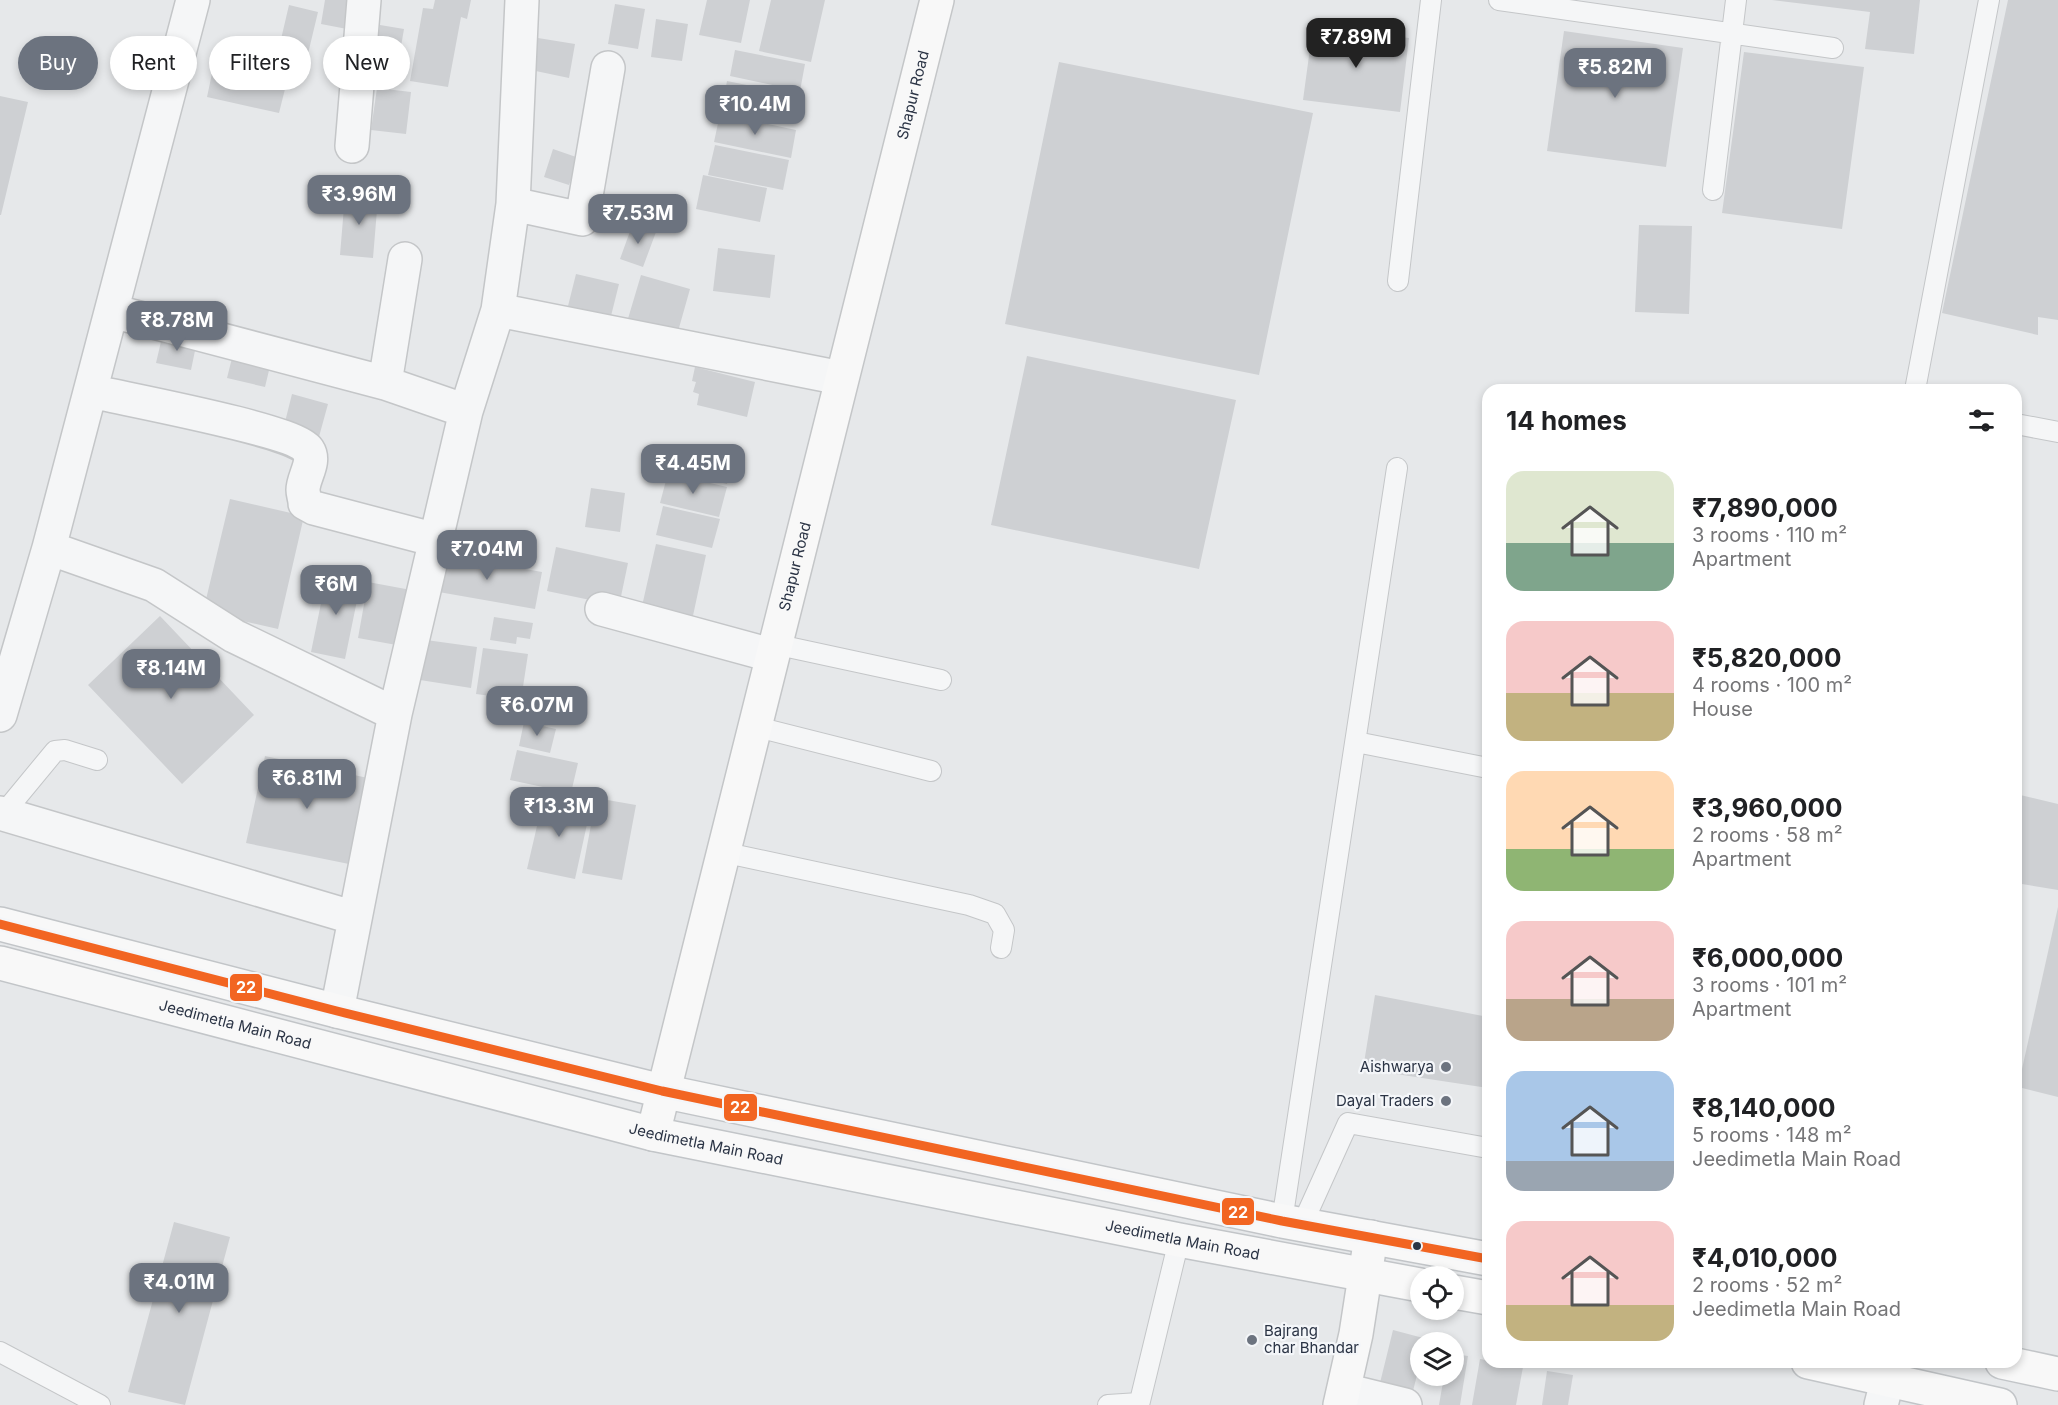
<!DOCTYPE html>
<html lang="en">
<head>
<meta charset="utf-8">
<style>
  :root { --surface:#fff; --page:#f6f6f6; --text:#202124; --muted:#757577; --accent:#6c737f }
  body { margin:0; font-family:Inter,sans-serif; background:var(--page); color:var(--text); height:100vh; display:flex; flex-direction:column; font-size:22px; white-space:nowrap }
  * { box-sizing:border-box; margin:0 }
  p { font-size:20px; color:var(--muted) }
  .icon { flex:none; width:33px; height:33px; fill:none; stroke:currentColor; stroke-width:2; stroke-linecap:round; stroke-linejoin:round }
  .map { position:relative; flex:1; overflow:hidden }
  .sheet { position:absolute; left:1482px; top:384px; width:540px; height:984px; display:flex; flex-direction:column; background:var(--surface); border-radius:18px; box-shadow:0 3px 9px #0003 }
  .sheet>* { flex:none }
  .top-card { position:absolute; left:18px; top:36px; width:570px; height:54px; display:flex; gap:12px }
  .controls { position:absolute; left:1410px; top:1266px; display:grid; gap:12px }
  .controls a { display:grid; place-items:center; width:54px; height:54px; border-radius:50%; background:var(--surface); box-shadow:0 3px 9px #0003; font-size:30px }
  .price { position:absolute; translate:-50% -51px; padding:0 14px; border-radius:12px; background:var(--accent); color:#fff; font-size:20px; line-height:39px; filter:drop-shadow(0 2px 3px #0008) }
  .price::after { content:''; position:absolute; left:50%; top:36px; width:18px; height:14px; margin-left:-9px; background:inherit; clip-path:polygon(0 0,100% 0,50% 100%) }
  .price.on { background:#222; color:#fff }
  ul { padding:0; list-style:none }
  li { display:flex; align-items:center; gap:18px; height:150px; padding:0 24px }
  li span { display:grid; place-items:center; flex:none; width:168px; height:120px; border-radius:18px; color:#555 }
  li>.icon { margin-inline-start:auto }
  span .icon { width:72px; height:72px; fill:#fffc; stroke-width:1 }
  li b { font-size:26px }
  h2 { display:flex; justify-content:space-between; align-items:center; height:72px; padding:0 24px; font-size:26px }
  .tag { padding:0 21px; border-radius:27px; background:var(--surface); box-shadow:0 3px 9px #0003; font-size:21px; line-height:54px }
  .tag.on { background:var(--accent); color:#fff }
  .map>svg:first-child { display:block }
  .building { fill:#ced0d3 }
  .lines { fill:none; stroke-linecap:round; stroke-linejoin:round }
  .lane-casing { stroke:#c4c6c8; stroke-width:22 }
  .street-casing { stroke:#c4c6c8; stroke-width:36 }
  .secondary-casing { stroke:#c4c6c8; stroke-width:36 }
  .primary-casing { stroke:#c2c5c8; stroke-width:36 }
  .lane { stroke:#f5f6f7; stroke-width:20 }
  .street { stroke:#f5f6f7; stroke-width:33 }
  .secondary { stroke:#f8f8f8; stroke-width:33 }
  .primary { stroke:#f8f8f8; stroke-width:33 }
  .bus-1-casing { stroke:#f4f6f9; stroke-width:14 }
  .bus-1 { stroke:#f26522; stroke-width:9 }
  .poi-dot { fill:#6c737f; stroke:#f4f6f9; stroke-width:2 }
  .bus-dot { fill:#2b3445; stroke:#f4f6f9; stroke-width:2 }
  .labels { text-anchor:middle; stroke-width:4.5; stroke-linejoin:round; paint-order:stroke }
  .street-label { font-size:15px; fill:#2b3445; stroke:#f4f6f9 }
  .poi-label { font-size:15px; fill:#2b3445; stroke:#f4f6f9; text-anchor:end }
  .line-badge { stroke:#f4f6f9; stroke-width:2 }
  .badge-label { font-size:16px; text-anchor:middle; font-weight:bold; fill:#fff }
</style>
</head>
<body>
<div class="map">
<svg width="2058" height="1405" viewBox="0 0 2058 1405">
  <rect width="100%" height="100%" fill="#e6e8ea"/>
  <path class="building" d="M325,0H351L347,29L321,24Z
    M435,0H471L467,19L461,17L448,87L410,81L423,8L433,9Z
    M707,0H750L741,43L699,35Z
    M771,0H825L811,62L759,51Z
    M1772,0H1920L1914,54L1865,49L1870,12Z
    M2008,0H2058V320L2038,317V335L1942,313Z
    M615,4L645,9L638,49L608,44Z
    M289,5L318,12L307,58L278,52Z
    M656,19L688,24L682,61L651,57Z
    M380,25L404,29L395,82L371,78Z
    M1313,26L1409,38L1400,112L1303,100Z
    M1564,31L1683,48L1666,167L1547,151Z
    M538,38L575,44L569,78L531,70Z
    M735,50L805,64L800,91L730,76Z
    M1744,52L1864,67L1842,229L1722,213Z
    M1059,62L1313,113L1259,375L1005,324Z
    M214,64L287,81L279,113L207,97Z
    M727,81L800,96L794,123L722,108Z
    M377,88L411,92L406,134L371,130Z
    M0,96L28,102L1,215H0Z
    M720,114L796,130L791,158L714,142Z
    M715,145L789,160L783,190L708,175Z
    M553,149L579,158L569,185L544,177Z
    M703,175L767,188L760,222L696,209Z
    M345,195L378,198L373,258L340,255Z
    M633,223L656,232L643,267L620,259Z
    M1639,225L1692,226L1689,314L1635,312Z
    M718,248L775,255L770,298L713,291Z
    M576,274L619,284L610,320L567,310Z
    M641,275L690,289L677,335L627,322Z
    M163,333L197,341L191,370L156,363Z
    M233,354L271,362L265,387L227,378Z
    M1027,356L1236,400L1199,569L991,525Z
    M695,367L755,382L747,417L697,405L699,394L693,392L696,382L692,381Z
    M292,394L328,404L317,444L282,434Z
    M677,444L734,458L727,484L671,471Z
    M668,473L727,487L719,517L660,503Z
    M591,488L625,493L620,532L585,527Z
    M230,499L304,516L278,629L203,612Z
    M663,506L720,519L712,548L656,535Z
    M656,544L706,555L691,625L640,615Z
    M556,547L628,563L619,606L547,591Z
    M439,554L542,572L535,609L433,591Z
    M327,574L361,581L345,659L311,652Z
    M368,582L411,590L402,646L358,638Z
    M160,616L254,715L182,784L88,685Z
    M494,617L533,623L530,639L517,637L516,644L490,640Z
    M426,640L477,647L471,688L420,680Z
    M483,648L528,654L521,700L476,694Z
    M524,722L556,729L550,753L519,746Z
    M517,750L578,763L571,793L510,780Z
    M265,756L368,778L349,864L246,843Z
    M2016,794L2058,804V890L2016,883Z
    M544,796L591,806L575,879L527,869Z
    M596,798L636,805L622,880L582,873Z
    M2058,907V1097L2018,1087Z
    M1375,995L1488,1017V1088L1363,1069Z
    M174,1222L230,1237L185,1405L128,1392Z
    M1393,1330L1427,1339L1426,1342H1420V1363L1412,1395L1379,1387Z
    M1454,1354L1468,1356L1460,1405H1439L1444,1376H1454Z
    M1480,1359L1523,1367L1516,1405H1472Z
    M1547,1371L1573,1375L1568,1405H1542Z"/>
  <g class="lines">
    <defs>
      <path id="lane" d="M1499,0L1833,48
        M1713,190L1736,0
        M1398,281L1431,0
        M1915,390L1989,0
        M2016,424L2058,432
        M774,644L941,680
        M753,726L931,771
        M1356,742L1488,768
        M3,814L55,751L65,750L97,760
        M722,852L969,905L995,914L1004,930L1001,948
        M1282,1221L1397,468
        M1302,1225L1348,1123L1488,1148
        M0,1352L100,1405
        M1108,1405L1139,1403
        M1139,1405L1179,1240"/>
      <path id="street" d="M352,146L364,0
        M513,204L582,219L608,68
        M498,310L841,378
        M112,311L385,383L466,411
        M385,383L405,259
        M91,391C124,399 295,430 308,450C316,462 303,477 303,490C303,494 305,499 305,503L314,508L436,540
        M49,548L154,585L234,636L395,714
        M602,609L771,655
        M0,715L49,548L193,0
        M0,813L355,918
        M337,1011L395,714L466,411L498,310L513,204L522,0
        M1344,1390L1405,1405
        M1881,1405L1888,1378"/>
      <g id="secondary">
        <path id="s1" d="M653,1134L937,0"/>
        <path d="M1340,1405L1356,1334L1371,1237"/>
      </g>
      <g id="primary">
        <path d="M0,924L337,1011L662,1091L1282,1221L1488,1259"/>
        <path id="s2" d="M0,963L653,1134L1179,1240L1420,1285"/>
        <path d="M1454,1292L1488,1298"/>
        <path d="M1808,1362L2000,1405"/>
        <path d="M2002,1362L2058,1374"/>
      </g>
    </defs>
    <use href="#lane" class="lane-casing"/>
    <use href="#street" class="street-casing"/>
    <use href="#secondary" class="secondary-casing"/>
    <use href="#primary" class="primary-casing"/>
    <use href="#lane" class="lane"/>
    <use href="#street" class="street"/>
    <use href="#secondary" class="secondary"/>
    <use href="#primary" class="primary"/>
    <defs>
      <path id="bus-1" d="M0,924L337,1011L662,1091L1282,1221L1488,1259"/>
    </defs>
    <use href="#bus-1" class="bus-1-casing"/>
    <use href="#bus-1" class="bus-1"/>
  </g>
  <g class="poi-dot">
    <circle cx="1446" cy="1067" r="6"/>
    <circle cx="1446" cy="1101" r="6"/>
    <circle cx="1252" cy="1340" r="6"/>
  </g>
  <circle class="bus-dot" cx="1417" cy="1246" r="5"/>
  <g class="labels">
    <g class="street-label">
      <text dy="5" stroke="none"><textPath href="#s1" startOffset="1071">Shapur Road</textPath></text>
      <text dy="5" stroke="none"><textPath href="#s1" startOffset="585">Shapur Road</textPath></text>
      <text dy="5" stroke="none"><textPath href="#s2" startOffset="243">Jeedimetla Main Road</textPath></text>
      <text dy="5" stroke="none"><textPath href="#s2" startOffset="729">Jeedimetla Main Road</textPath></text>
      <text dy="5" stroke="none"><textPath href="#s2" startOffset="1215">Jeedimetla Main Road</textPath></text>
    </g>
    <g class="poi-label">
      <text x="1434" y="1072">Aishwarya</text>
      <text x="1434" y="1106">Dayal Traders</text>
      <text x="1264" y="1336" text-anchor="start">Bajrang<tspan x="1264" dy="17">char Bhandar</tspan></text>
    </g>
  </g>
  <g class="line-badge">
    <rect x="229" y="973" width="34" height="29" rx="6" fill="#f26522"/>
    <rect x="723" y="1093" width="35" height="29" rx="6" fill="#f26522"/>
    <rect x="1221" y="1197" width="34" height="29" rx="6" fill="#f26522"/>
  </g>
  <g class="badge-label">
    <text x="246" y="993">22</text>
    <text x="740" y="1113">22</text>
    <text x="1238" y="1218">22</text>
  </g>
</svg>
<div class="controls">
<a><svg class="icon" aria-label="locate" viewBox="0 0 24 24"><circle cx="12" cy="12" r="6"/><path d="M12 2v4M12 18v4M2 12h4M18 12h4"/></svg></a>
<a><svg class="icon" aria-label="layers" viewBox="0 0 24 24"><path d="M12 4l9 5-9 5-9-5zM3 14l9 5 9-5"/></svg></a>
</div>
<b class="price on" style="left:1356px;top:69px">₹7.89M</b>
<b class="price" style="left:1615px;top:99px">₹5.82M</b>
<b class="price" style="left:755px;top:136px">₹10.4M</b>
<b class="price" style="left:359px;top:226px">₹3.96M</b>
<b class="price" style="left:638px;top:245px">₹7.53M</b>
<b class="price" style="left:177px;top:352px">₹8.78M</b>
<b class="price" style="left:693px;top:495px">₹4.45M</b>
<b class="price" style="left:487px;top:581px">₹7.04M</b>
<b class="price" style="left:336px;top:616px">₹6M</b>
<b class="price" style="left:171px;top:700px">₹8.14M</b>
<b class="price" style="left:537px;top:737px">₹6.07M</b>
<b class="price" style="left:307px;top:810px">₹6.81M</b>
<b class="price" style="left:559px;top:838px">₹13.3M</b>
<b class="price" style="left:179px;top:1314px">₹4.01M</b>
<div class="top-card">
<a class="tag on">Buy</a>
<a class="tag">Rent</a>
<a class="tag">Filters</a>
<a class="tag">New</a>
</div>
<section class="sheet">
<h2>14 homes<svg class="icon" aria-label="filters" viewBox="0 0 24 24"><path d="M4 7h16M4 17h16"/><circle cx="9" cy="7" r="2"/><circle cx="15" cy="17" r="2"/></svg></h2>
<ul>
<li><span style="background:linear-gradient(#dfe7d0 60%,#7fa58c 0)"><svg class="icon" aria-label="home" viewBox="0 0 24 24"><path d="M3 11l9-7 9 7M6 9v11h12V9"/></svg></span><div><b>₹7,890,000</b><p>3 rooms · 110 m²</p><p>Apartment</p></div></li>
<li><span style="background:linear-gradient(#f6c9c9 60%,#c2b280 0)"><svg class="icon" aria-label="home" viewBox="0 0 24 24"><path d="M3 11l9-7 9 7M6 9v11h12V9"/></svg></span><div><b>₹5,820,000</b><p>4 rooms · 100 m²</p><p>House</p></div></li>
<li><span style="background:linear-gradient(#ffd9b3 65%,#8fb573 0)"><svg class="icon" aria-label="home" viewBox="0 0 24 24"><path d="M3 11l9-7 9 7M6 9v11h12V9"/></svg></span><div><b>₹3,960,000</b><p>2 rooms · 58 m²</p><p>Apartment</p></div></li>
<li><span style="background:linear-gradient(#f6c9c9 65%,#b9a48a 0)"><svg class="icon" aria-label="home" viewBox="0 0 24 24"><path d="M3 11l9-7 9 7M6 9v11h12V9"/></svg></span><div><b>₹6,000,000</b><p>3 rooms · 101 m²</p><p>Apartment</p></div></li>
<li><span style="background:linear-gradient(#a9c7e8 75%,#9aa5b1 0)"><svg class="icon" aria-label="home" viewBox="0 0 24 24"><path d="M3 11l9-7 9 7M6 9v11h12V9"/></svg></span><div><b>₹8,140,000</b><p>5 rooms · 148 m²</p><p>Jeedimetla Main Road</p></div></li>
<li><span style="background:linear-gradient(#f6c9c9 70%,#c2b280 0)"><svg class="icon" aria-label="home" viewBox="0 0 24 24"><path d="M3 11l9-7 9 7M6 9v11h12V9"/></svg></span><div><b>₹4,010,000</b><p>2 rooms · 52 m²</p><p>Jeedimetla Main Road</p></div></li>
</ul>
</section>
</div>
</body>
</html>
